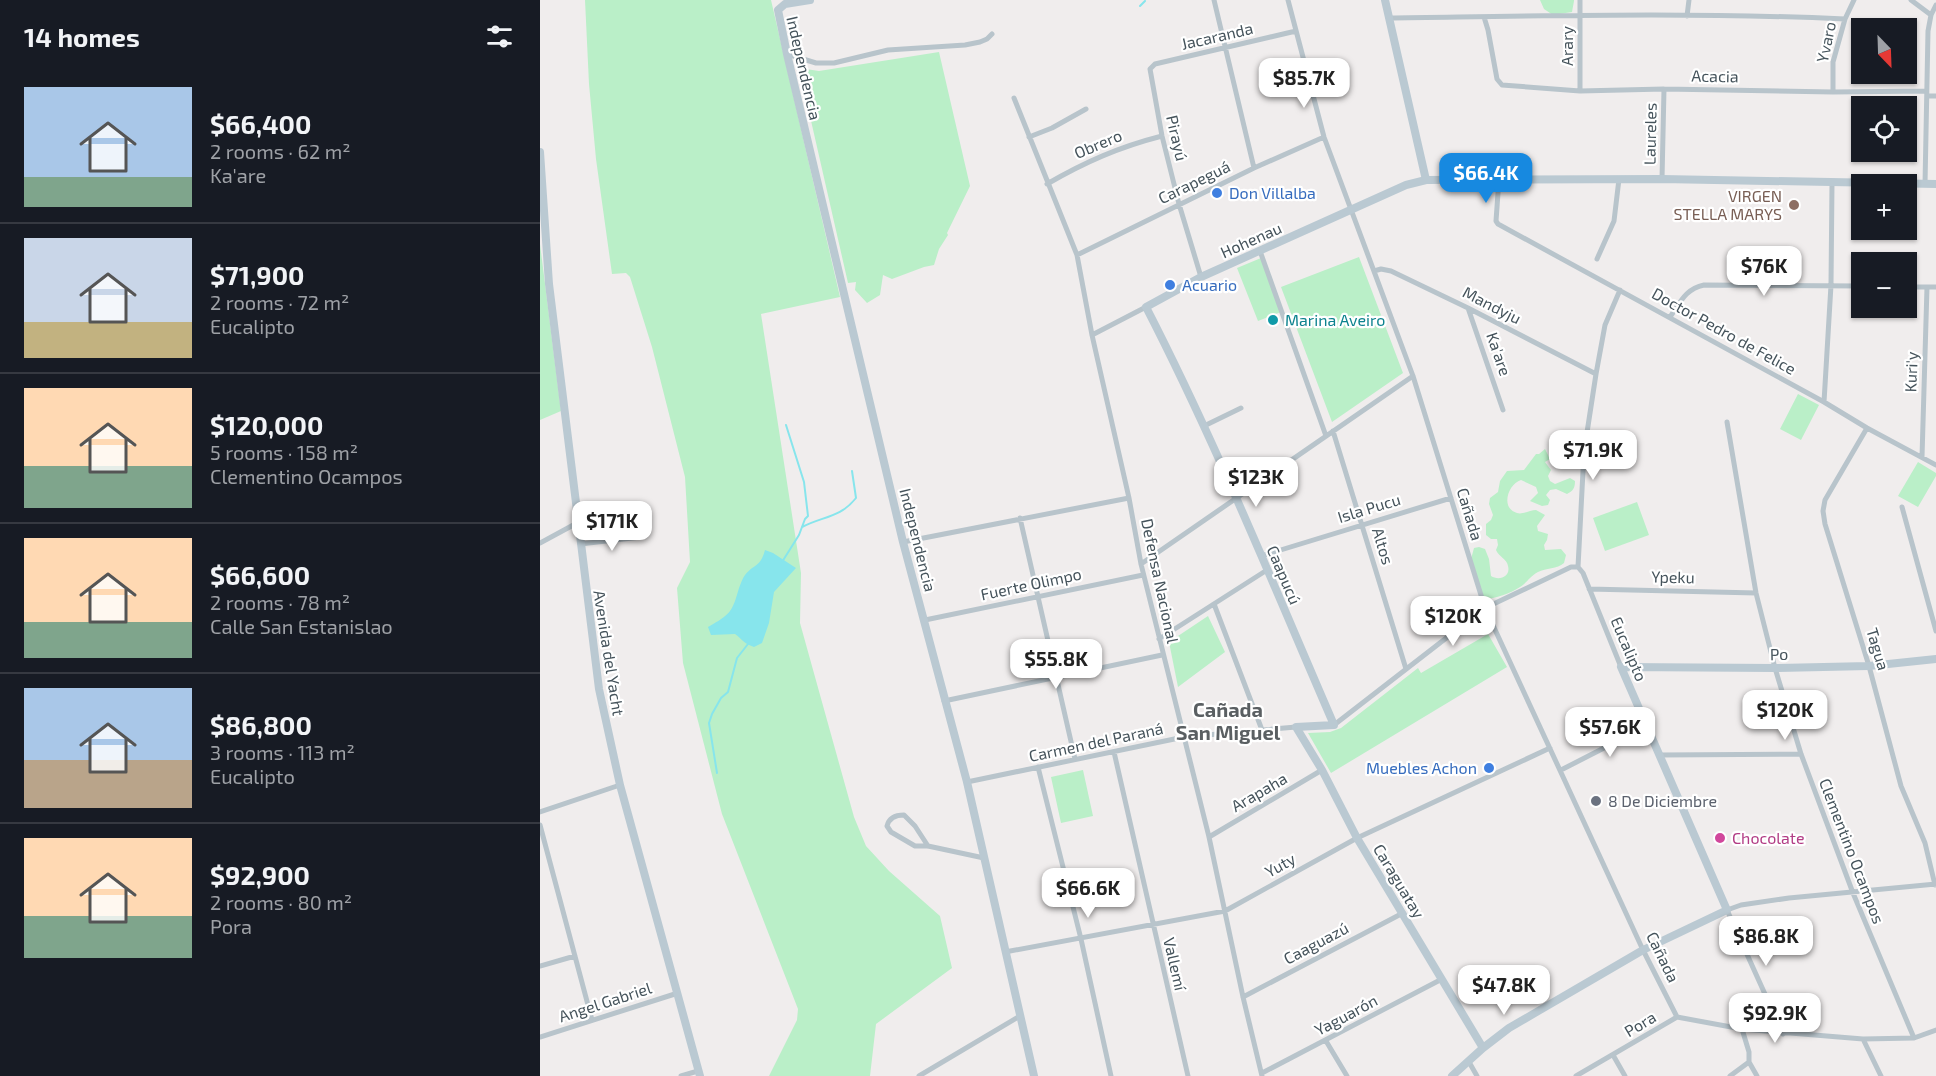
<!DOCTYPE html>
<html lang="en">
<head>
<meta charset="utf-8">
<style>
  :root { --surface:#171b24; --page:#20242c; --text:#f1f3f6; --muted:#9ea1a6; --line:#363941; --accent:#1789e0 }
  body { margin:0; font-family:"Exo 2",sans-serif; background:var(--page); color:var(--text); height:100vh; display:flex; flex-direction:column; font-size:22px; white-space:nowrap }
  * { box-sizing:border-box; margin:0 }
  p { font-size:20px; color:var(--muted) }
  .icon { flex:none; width:33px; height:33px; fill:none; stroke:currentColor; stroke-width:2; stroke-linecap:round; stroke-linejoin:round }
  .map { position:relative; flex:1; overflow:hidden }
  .side { display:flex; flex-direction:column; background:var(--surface); width:540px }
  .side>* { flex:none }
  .needle { width:39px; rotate:157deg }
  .buttons { position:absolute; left:1311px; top:18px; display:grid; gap:12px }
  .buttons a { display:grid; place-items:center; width:66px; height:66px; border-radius:0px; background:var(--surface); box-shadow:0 2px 4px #0004; font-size:30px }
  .price { position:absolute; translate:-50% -51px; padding:0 14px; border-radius:12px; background:#fff; color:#222; font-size:20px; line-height:39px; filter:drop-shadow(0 2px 3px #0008) }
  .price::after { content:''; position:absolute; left:50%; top:36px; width:18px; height:14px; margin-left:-9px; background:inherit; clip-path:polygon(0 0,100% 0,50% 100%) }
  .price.on { background:var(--accent); color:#fff }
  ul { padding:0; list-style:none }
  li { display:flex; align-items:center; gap:18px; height:150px; padding:0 24px }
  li+li { border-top:2px solid var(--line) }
  li span { display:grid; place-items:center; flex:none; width:168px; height:120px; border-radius:0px; color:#555 }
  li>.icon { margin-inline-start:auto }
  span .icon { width:72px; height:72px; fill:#fffc; stroke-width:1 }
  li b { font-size:26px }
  h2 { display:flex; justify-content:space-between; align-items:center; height:72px; padding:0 24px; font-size:26px }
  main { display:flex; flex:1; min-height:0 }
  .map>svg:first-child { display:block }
  .green { fill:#baefc8 }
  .water { fill:#87e5ec }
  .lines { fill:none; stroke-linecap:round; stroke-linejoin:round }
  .stream { stroke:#87e5ec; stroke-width:2 }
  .street { stroke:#b8c4cb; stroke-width:5 }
  .secondary { stroke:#bac9d2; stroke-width:8 }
  .shop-dot { fill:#3f7fe0; stroke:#fff; stroke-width:2 }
  .education-dot { fill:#8d6e63; stroke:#fff; stroke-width:2 }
  .culture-dot { fill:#0f9aa8; stroke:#fff; stroke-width:2 }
  .worship-dot { fill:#6b7280; stroke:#fff; stroke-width:2 }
  .hotel-dot { fill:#d1479c; stroke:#fff; stroke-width:2 }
  .labels { text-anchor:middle; stroke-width:4.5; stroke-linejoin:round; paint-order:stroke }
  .street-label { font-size:16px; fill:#45535b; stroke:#fff }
  .shop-label { font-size:16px; fill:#366cbe; stroke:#fff; text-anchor:start }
  .education-label { font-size:16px; fill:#785e54; stroke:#fff; text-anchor:end }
  .culture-label { font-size:16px; fill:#0d838f; stroke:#fff; text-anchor:start }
  .worship-label { font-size:16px; fill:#5b616d; stroke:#fff; text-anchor:start }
  .hotel-label { font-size:16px; fill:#b23c85; stroke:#fff; text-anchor:start }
  .quarter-label { font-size:20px; font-weight:bold; fill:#5a5f62; stroke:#fff }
</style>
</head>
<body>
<main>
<section class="side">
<h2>14 homes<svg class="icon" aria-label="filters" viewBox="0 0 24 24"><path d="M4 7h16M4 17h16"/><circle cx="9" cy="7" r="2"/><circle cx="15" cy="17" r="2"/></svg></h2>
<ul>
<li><span style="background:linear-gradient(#a9c7e8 75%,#7fa58c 0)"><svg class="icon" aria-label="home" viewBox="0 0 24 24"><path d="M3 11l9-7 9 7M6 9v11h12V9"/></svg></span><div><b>$66,400</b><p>2 rooms · 62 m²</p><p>Ka'are</p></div></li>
<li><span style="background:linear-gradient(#c9d6e8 70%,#c2b280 0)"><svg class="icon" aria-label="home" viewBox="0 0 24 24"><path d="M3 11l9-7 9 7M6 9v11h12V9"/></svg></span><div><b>$71,900</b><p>2 rooms · 72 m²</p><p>Eucalipto</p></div></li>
<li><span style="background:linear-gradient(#ffd9b3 65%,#7fa58c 0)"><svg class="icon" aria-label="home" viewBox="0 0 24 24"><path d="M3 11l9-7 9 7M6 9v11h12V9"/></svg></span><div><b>$120,000</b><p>5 rooms · 158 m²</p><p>Clementino Ocampos</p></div></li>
<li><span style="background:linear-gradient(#ffd9b3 70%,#7fa58c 0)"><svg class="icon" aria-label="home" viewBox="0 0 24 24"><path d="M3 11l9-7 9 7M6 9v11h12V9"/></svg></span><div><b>$66,600</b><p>2 rooms · 78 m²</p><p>Calle San Estanislao</p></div></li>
<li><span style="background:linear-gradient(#a9c7e8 60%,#b9a48a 0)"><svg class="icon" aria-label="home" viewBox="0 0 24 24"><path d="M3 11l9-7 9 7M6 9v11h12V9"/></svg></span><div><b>$86,800</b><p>3 rooms · 113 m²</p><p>Eucalipto</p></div></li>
<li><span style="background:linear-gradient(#ffd9b3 65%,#7fa58c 0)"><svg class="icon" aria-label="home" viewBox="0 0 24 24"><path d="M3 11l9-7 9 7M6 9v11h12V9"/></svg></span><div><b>$92,900</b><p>2 rooms · 80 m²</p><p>Pora</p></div></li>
</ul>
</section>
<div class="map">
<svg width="1396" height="1076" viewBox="0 0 1396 1076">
  <rect width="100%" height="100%" fill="#f0eded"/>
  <path class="green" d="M45,0H231L300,297L221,314L261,573L260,623L314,817L326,846L349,871L400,916L412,968L336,1024L330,1076H229L257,1020L258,1009L182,814L143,663L137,588L150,562L145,477L112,347L90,277L86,273L72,274L56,159L49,84Z
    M1000,0H1034V1L1032,12L1013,15L1004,9Z
    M399,52L430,186L407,233L408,235L399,249L394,265L384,267L352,279L343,275L340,295L327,303L315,290L316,282L308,283L259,68L279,71Z
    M0,244L21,411L0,420Z
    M819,257L863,373L792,422L741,287Z
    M721,258L741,312L718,321L697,268Z
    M1258,394L1279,405L1261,440L1240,429Z
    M1005,449L1010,459L1005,462L1011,470L1008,476L1010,481L1015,484L1030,478L1035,481C1035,488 1033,491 1027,494L1016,489L1010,490L1006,495L1010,500L1008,505L1002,506L990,501L998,493L996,487L981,480C968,484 960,508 977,513C982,515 990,510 996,510L1005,515L997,526L998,531L1008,534L1007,540L1004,545L1005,550L1021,549L1026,555L1024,563C1017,569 1006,568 998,572C990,576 987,583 980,587C971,593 955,599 944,599L931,559L934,548L939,547L945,549L949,559L951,576C959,581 971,577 968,566C967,559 959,557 956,550L958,545L957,539H951L946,535V524L951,520L953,515L949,504L950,498L958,492L960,481L967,471L984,470L996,454H999Z
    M1378,462L1396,473V476L1378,507L1358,496Z
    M1097,502L1109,535L1065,551L1053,518Z
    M668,616L685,652L638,687L629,642Z
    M948,634L967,667L791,773L768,733L790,732L801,728L878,668L881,673Z
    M543,770L553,816L521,823L511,777Z"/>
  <path class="water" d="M225,550L233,553L256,568L234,592L229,623L222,643L214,647C203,643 203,640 195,634L171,635L168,627C191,614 192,612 199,588C201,583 202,579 205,575C215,563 220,568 225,550Z"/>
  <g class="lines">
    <path class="stream" d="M600,6L605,1
      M262,527C283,516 300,518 316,498L312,471
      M242,562L259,535L265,519L268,516L264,482L246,425
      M177,773L169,723L172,714L181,698L188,692L197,658L208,644"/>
    <path class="street" d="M674,0L714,168
      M748,0L784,137L873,376L945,608L1103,950L1137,1017
      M1371,0L1391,15
      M1147,16L1149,0
      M944,17L948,30L957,79L962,85L1040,91L1124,89L1293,92L1387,91
      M848,18C1000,16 1153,12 1305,19
      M247,54L276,63H294L348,50L425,45L440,42L447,39L452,34
      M1040,91V0
      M1293,92V62L1305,19L1314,0
      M1387,96H1396
      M474,98L537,255L552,335L589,498L601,564L669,837L703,997L722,1076
      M489,137L512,128L546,109
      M959,179L956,221L958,224L1284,402L1327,428L1396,465
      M1122,179L1124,89
      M507,184C545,162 579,147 622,136
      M1385,184L1388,31L1391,15L1396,5
      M720,251L786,436
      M537,255L714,168L784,137
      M1057,259L1074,221L1079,179
      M834,271L841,269L851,271L928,308L1056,374
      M661,277L639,204L622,136L610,69L615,64L756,31
      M1366,287H1396
      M1080,290L1065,325L1056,374L1044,452L1038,567L1043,573L1081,667
      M928,308L963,410
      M1130,317C1140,303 1145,289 1164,285L1322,286
      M552,335L606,307
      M1284,402L1291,285L1292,183
      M1187,422L1216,593L1235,668L1261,754L1313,893L1374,1038
      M664,426L701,408
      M1327,428L1285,500L1283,511L1285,524L1329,666L1361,786L1385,843L1395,885
      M793,431L866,669
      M1382,457L1387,287
      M1362,507L1396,631
      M480,518L535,759
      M363,542L589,498
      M0,543L37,523
      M40,544L101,537
      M721,556L911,498
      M601,564L873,376
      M1049,589L1216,593
      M674,604L722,730
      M385,620L603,575
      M619,639L727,570
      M404,701L622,655
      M794,725L945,608L1031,567H1038
      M574,752L648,1076
      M1120,755L1261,754
      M498,767L541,939L571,1076
      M1021,770L1107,726
      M427,782L644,737L756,727
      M0,812L80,785
      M0,825L52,1020
      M669,837L782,770
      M388,846L375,826L364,815C356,815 349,818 347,826L351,832L375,846H388L444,858
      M465,952L685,911L817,838L1010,748
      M0,966L35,956
      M703,997L863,913
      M1202,1029L1209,1052V1062L1217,1076
      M1243,1034L1187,910L1201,905L1249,898L1396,884
      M0,1037L138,993
      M1323,1039L1341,1076
      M786,1041L807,1076
      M1073,1055L1085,1076
      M929,1062L937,1076
      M722,1073L902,979
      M141,1076L158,1071
      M379,1076L480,1016
      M1036,1076L1137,1017L1202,1029L1323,1039L1374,1038L1396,1030
      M1190,1076L1209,1062"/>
    <path class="secondary" d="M270,0L245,4L238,10L247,54L363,542L427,782L494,1076
      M845,0L886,180
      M0,152L9,284L59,689L80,785L160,1076
      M943,1048L817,838L782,770L756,727L794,725C733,584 676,443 606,307L661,277L866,185L886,180L1122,179L1396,184
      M912,1076L943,1048L969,1028L1103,950L1187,910L1081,667L1235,668L1329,666L1396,659"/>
  </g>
  <g class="shop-dot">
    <circle cx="677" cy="193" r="6"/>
    <circle cx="630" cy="285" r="6"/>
    <circle cx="949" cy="768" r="6"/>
  </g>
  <circle class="education-dot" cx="1254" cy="205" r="6"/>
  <circle class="culture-dot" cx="733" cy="320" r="6"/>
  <circle class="worship-dot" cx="1056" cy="801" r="6"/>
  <circle class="hotel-dot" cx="1180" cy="838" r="6"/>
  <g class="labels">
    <g class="street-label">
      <text transform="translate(677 36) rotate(-13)" y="6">Jacaranda</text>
      <text transform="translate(1286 42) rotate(-78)" y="6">Yvaro</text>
      <text transform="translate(1027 46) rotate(-90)" y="6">Arary</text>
      <text transform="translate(264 68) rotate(77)" y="6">Independencia</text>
      <text transform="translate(1175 76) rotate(1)" y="6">Acacia</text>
      <text transform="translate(1110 134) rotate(-89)" y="6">Laureles</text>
      <text transform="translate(637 138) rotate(77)" y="6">Pirayú</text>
      <text transform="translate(558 144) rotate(-23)" y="6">Obrero</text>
      <text transform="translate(654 182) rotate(-26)" y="6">Carapeguá</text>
      <text transform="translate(711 240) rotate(-24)" y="6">Hohenau</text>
      <text transform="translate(952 305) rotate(27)" y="6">Mandyju</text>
      <text transform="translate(1184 331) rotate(29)" y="6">Doctor Pedro de Felice</text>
      <text transform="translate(959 354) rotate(71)" y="6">Ka'are</text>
      <text transform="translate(1371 372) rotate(-88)" y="6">Kuri'y</text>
      <text transform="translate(829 508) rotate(-17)" y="6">Isla Pucu</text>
      <text transform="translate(930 514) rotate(73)" y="6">Cañada</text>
      <text transform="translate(378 540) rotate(76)" y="6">Independencia</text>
      <text transform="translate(843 546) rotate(73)" y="6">Altos</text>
      <text transform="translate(744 575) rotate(67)" y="6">Caapucú</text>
      <text transform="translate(1133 577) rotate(1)" y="6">Ypeku</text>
      <text transform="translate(620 581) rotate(78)" y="6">Defensa Nacional</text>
      <text transform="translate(491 584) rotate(-12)" y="6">Fuerte Olimpo</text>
      <text transform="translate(1089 649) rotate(67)" y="6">Eucalipto</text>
      <text transform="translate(1338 649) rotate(73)" y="6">Tagua</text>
      <text transform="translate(69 653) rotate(81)" y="6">Avenida del Yacht</text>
      <text transform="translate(1239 654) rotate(-1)" y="6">Po</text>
      <text transform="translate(556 742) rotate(-12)" y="6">Carmen del Paraná</text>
      <text transform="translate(719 792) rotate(-30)" y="6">Arapaha</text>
      <text transform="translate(1312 851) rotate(69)" y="6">Clementino Ocampos</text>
      <text transform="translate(740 865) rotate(-29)" y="6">Yuty</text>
      <text transform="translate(859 881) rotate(59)" y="6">Caraguatay</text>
      <text transform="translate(776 943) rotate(-28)" y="6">Caaguazú</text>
      <text transform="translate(1123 957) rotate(64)" y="6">Cañada</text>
      <text transform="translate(635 964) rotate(77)" y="6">Vallemí</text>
      <text transform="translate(65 1002) rotate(-18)" y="6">Angel Gabriel</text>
      <text transform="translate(806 1015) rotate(-28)" y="6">Yaguarón</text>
      <text transform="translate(1100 1024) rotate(-31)" y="6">Pora</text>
    </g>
    <g class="shop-label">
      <text x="689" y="199">Don Villalba</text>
      <text x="642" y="291">Acuario</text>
      <text x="937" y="774" text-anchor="end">Muebles Achon</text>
    </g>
    <g class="education-label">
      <text x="1242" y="202">VIRGEN<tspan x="1242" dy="18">STELLA MARYS</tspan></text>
    </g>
    <g class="culture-label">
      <text x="745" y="326">Marina Aveiro</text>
    </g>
    <g class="worship-label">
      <text x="1068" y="807">8 De Diciembre</text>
    </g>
    <g class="hotel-label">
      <text x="1192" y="844">Chocolate</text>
    </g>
    <g class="quarter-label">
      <text x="688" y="717">Cañada<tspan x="688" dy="23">San Miguel</tspan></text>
    </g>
  </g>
</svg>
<div class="buttons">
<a><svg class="needle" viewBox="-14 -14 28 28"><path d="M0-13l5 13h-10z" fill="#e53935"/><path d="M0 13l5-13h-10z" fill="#9ea1a6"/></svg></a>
<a><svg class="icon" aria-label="locate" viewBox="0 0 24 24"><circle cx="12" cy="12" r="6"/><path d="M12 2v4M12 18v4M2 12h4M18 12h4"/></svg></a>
<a>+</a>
<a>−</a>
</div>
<b class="price" style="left:764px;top:109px">$85.7K</b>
<b class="price on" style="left:946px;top:204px">$66.4K</b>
<b class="price" style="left:1224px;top:297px">$76K</b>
<b class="price" style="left:1053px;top:481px">$71.9K</b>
<b class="price" style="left:716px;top:508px">$123K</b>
<b class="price" style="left:72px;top:552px">$171K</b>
<b class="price" style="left:913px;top:647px">$120K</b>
<b class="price" style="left:516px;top:690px">$55.8K</b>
<b class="price" style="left:1245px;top:741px">$120K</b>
<b class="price" style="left:1070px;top:758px">$57.6K</b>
<b class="price" style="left:548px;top:919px">$66.6K</b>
<b class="price" style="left:1226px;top:967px">$86.8K</b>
<b class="price" style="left:964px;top:1016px">$47.8K</b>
<b class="price" style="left:1235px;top:1044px">$92.9K</b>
</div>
</main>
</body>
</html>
